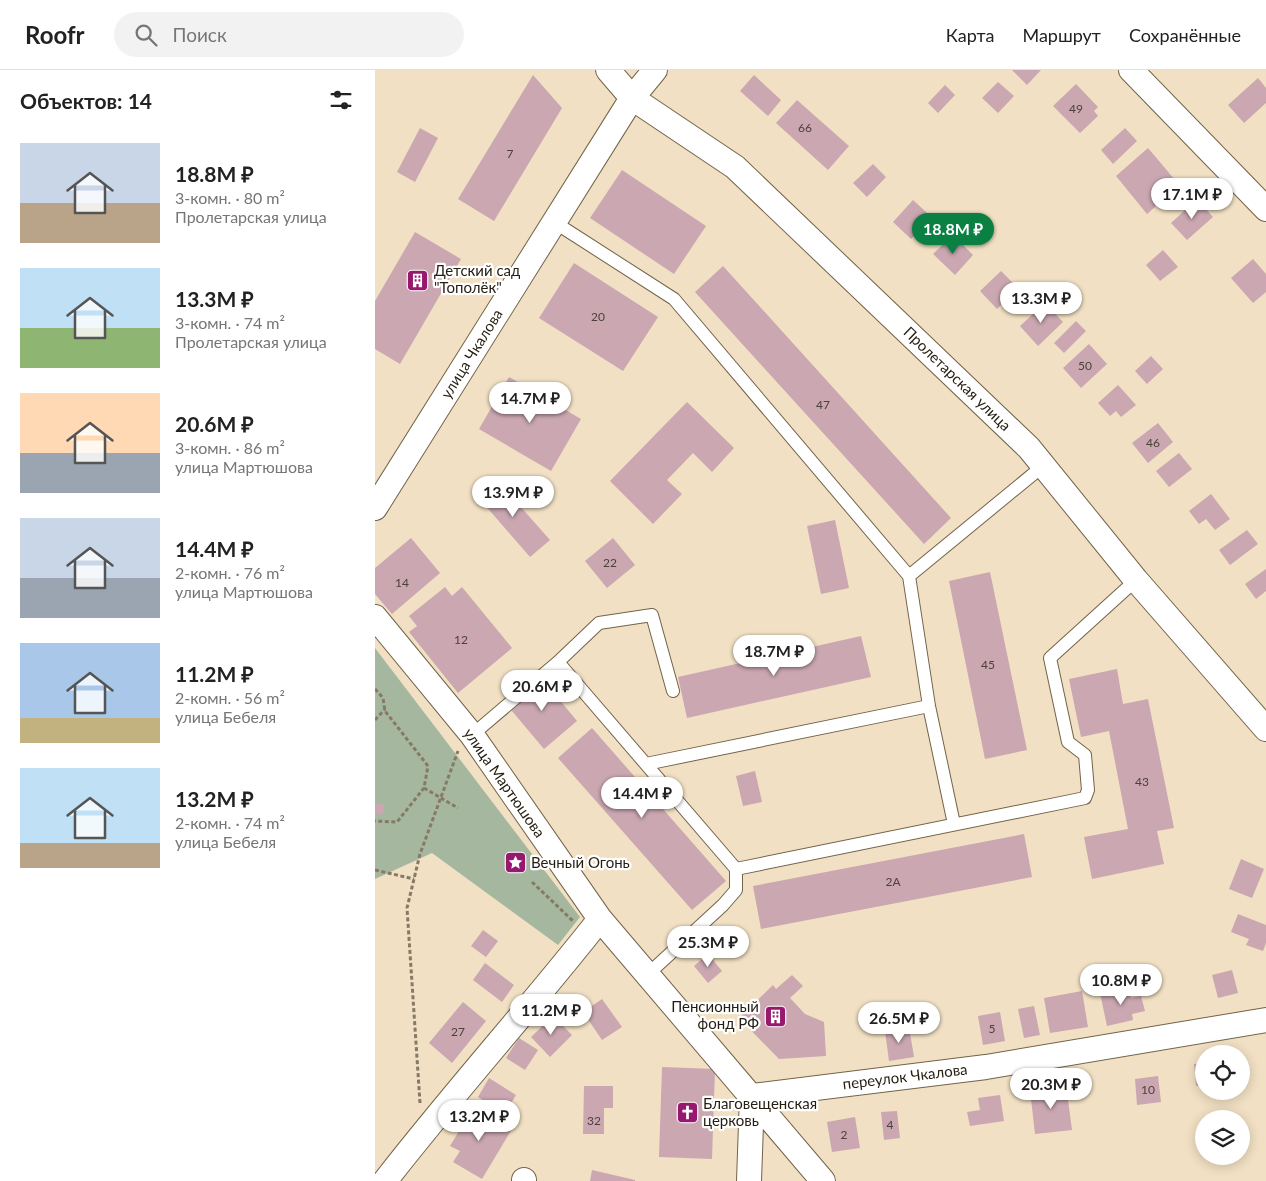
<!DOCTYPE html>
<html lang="ru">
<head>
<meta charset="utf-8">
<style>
  :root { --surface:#fff; --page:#f2f2f2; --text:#222; --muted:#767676; --line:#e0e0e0; --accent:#0b8043 }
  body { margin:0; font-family:Lato,sans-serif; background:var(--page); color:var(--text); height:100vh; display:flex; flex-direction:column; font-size:19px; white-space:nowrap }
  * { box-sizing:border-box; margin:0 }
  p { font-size:16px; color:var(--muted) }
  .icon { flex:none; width:28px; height:28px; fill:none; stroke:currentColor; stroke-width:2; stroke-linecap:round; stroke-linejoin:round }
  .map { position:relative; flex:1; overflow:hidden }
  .sheet { display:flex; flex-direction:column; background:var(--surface); width:375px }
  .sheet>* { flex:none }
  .tools { position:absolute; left:820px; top:975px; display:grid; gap:10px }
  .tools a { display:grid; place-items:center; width:55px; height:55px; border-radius:50%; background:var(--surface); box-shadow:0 2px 12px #0003; font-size:25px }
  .price { position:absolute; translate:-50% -42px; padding:0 11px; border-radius:18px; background:#fff; color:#222; font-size:16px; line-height:32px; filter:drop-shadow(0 1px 2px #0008) }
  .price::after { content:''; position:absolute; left:50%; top:30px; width:15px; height:11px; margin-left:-8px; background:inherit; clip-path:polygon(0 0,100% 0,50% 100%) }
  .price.selected { background:var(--accent); color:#fff }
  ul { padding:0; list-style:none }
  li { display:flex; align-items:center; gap:15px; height:125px; padding:0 20px }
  li span { display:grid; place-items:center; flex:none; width:140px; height:100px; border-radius:0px; color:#555 }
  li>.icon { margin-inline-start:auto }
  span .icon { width:60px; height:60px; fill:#fffc; stroke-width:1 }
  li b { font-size:21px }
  h2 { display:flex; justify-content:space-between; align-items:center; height:60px; padding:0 20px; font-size:21px }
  header { display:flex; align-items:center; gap:30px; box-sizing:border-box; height:70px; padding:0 25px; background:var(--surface); border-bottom:1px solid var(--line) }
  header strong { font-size:24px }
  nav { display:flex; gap:28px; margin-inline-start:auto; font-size:18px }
  .search { width:350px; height:45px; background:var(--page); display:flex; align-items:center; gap:12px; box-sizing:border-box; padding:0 18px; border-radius:28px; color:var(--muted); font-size:19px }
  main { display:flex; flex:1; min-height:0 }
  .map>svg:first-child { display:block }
  .green { fill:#a6b79f }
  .building { fill:#caa7b1 }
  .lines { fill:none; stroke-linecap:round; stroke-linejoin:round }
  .lane-casing { stroke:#726349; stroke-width:14 }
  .street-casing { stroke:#726349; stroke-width:26 }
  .path { stroke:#867a66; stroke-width:3; stroke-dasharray:4 2.5; stroke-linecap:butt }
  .lane { stroke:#fff; stroke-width:12 }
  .street { stroke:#fff; stroke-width:24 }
  .path-bridge { stroke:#867a66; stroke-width:3; stroke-dasharray:4 2.5; stroke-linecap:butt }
  .labels { text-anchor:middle; stroke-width:4.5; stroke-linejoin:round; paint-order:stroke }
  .number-label { font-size:12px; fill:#4e403a }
  .poi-label { font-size:15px; fill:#241d12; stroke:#fff; text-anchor:start }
  .street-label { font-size:15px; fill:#241d12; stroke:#fff }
</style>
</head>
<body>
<header>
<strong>Roofr</strong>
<div class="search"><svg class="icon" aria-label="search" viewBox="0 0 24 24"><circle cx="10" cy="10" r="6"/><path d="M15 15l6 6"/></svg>Поиск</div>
<nav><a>Карта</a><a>Маршрут</a><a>Сохранённые</a></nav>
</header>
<main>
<section class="sheet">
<h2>Объектов: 14<svg class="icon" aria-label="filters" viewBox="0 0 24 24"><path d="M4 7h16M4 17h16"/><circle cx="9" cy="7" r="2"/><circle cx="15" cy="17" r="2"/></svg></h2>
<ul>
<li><span style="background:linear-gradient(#c9d6e8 60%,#b9a48a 0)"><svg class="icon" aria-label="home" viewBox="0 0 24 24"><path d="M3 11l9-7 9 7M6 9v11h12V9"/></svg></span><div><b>18.8M ₽</b><p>3-комн. · 80 m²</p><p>Пролетарская улица</p></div></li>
<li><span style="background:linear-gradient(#bfe0f5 60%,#8fb573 0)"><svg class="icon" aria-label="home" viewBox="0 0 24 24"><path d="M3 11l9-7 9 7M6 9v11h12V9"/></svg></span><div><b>13.3M ₽</b><p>3-комн. · 74 m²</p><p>Пролетарская улица</p></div></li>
<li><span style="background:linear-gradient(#ffd9b3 60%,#9aa5b1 0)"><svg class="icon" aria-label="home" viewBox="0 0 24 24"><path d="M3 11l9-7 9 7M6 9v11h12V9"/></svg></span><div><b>20.6M ₽</b><p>3-комн. · 86 m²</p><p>улица Мартюшова</p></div></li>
<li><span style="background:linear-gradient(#c9d6e8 60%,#9aa5b1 0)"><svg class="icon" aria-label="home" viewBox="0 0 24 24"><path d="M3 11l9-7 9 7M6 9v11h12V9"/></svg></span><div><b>14.4M ₽</b><p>2-комн. · 76 m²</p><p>улица Мартюшова</p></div></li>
<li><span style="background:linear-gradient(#a9c7e8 75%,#c2b280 0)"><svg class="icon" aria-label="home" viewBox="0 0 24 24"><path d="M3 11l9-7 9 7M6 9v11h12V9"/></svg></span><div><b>11.2M ₽</b><p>2-комн. · 56 m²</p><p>улица Бебеля</p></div></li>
<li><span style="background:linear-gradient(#bfe0f5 75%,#b9a48a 0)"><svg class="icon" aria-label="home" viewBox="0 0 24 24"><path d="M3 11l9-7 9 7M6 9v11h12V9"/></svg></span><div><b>13.2M ₽</b><p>2-комн. · 74 m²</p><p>улица Бебеля</p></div></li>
</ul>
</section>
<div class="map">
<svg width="891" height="1111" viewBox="0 0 891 1111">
  <rect width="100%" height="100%" fill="#f1e0c3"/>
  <path class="green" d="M0,578L205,847L183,875L57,783L0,809Z"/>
  <path class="building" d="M637,0H666L652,15Z
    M158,5L187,38L119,151L83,129Z
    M379,5L406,30L393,46L365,21Z
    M883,8L891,18V33L869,53L853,35Z
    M623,12L639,26L623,43L607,28Z
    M701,14L723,37L719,41L723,46L705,63L678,36Z
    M570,15L580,25L563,43L553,33Z
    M422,30L474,76L453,100L401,53Z
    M45,58L63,68L40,112L22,102Z
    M750,58L762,71L738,94L726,80Z
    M773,78L800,110L783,125L788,130L772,144L741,106Z
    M498,94L511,107L492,127L478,113Z
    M247,100L331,156L299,204L215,148Z
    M822,129L838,147L812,170L796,153Z
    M538,130L562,152L547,169L541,164L536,169L518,152Z
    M40,162L86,189L25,294L0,279V231Z
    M578,165L598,185L580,205L558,184Z
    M788,180L803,197L785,211L771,195Z
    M878,189L891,204V222L878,233L856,208Z
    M199,193L283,247L248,301L164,248Z
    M348,196L576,448L549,474L320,222Z
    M626,201L643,218L622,239L605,221Z
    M670,233L688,252L663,276L645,256Z
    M701,251L711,261L689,283L679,273Z
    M714,274L732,294L706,318L688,298Z
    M776,286L788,299L772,314L760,301Z
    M134,307L206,349L176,401L104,359Z
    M743,315L761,335L746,347L741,341L735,346L723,333Z
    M312,332L359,378L337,402L318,383L292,410L307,424L278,454L235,411Z
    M783,353L798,372L773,393L757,373Z
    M804,383L817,399L794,417L781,401Z
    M121,409L175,470L155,487L102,426Z
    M836,424L855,449L840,460L831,449L824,454L814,441Z
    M460,450L474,518L446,524L432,456Z
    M872,460L883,474L855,495L844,480Z
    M36,468L65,503L17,544L0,524V498Z
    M238,468L260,495L232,518L210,491Z
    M891,499V521L881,529L870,514Z
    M615,502L652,680L610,689L574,511Z
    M70,517L77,526L87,517L137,578L83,623L34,562L42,556L34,546Z
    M486,566L496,607L312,648L303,607Z
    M742,599L748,634L773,629L799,758L782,761L789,794L717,809L709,767L753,759L734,661L706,667L694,609Z
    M165,606L202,651L169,679L131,634Z
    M217,658L351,811L317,840L183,688Z
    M380,701L387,732L368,736L361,706Z
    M-1.5 739a5.5 5.5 0 1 1 11 0a5.5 5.5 0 1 1-11 0Z
    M649,764L657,807L386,859L378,816Z
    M866,789L889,799L877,828L854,819Z
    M863,844L891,855V873L888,881L871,875L874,869L856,862Z
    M108,860L123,871L111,887L96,876Z
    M333,884L347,901L333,913L319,896Z
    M110,893L139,915L127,932L98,910Z
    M857,900L863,923L843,928L837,905Z
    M417,905L428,916L415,928L430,944L449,952L451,986L404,989L364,948L398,915L401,919Z
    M754,917L756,928L766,926L770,941L757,944L758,950L732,956L725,923Z
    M707,921L713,957L675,963L669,928Z
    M227,929L247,957L227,970L208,942Z
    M88,932L111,951L77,993L54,973Z
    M659,936L665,965L649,968L643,939Z
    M625,942L630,971L608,975L603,946Z
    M178,946L197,965L175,987L156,967Z
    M534,957L539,987L514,991L510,961Z
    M144,968L163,980L150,1000L131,988Z
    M829,993V1015L821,1016L819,994Z
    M287,997L340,999L337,1089L284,1087Z
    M783,1006L786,1032L762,1035L760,1009Z
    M114,1008L141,1025L130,1044L103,1027Z
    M691,1015L697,1060L660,1064L655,1020Z
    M209,1016H238V1038H229V1064H208Z
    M625,1025L629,1051L595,1056L592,1042L605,1040L603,1028Z
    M99,1036L137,1059L107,1109L78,1092L85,1081L75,1076Z
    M522,1041L525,1068L509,1070L506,1042Z
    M480,1047L485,1078L457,1082L452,1052Z
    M217,1100L260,1110V1111H215Z"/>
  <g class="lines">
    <defs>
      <path id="lane" d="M179,152L299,229L534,506
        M183,592L224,553L277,545L298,621
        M97,665L183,592L361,799V820L348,835L272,905
        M271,694L554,636
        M579,754L554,636L534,506L668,396
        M361,799L710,728L713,720L710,685L693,672L675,588L761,510"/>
      <path id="street" d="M233,0L257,28L360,97L654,378L761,510L891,659
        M756,0L891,139
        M0,438L257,28L280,0
        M0,547L97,665L225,849L448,1111
        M10,1111C79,1022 155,938 225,849
        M149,1111V1110
        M374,1111L377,1026L611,997L891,950"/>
    </defs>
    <use href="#lane" class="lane-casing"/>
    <use href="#street" class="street-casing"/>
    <path class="path" d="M0,619L8,628L10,641L53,696L49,718L22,752L0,751
      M0,650L10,639
      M0,800L39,809
      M157,812L198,851
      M45,1033L32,838L45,784L83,681"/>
    <use href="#lane" class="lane"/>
    <use href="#street" class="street"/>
    <path class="path-bridge" d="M49,718L83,738"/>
  </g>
  <defs>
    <symbol id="building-square" viewBox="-11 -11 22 22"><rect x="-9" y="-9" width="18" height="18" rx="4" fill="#97186f" stroke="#fff"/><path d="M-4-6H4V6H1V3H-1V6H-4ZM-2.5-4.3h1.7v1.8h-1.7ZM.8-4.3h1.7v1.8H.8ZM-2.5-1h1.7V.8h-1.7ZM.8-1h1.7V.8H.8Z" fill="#fff"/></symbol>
    <symbol id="sight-square" viewBox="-11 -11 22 22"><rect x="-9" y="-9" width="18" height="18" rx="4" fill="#97186f" stroke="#fff"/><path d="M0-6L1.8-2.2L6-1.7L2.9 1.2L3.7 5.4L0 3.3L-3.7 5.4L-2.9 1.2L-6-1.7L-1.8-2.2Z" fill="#fff"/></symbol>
    <symbol id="church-square" viewBox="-11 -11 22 22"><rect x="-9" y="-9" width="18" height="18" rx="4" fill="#97186f" stroke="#fff"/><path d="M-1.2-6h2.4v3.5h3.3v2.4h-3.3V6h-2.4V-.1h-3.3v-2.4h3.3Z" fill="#fff"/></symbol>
  </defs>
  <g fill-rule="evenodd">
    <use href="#building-square" x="30" y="198" width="25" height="25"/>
    <use href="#sight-square" x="128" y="780" width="25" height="25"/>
    <use href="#building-square" x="388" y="934" width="25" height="25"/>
    <use href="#church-square" x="300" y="1030" width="25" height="25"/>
  </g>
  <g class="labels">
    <g class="number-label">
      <text x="701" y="43">49</text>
      <text x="430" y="62">66</text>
      <text x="135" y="88">7</text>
      <text x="223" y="251">20</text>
      <text x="710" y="300">50</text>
      <text x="448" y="339">47</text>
      <text x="778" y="377">46</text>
      <text x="235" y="497">22</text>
      <text x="27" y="517">14</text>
      <text x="86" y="574">12</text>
      <text x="613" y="599">45</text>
      <text x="767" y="716">43</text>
      <text x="518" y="816">2А</text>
      <text x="617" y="963">5</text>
      <text x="83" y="966">27</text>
      <text x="773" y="1024">10</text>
      <text x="219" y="1055">32</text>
      <text x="515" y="1059">4</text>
      <text x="469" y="1069">2</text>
    </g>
    <g class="poi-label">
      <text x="59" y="206">Детский сад<tspan x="59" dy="17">"Тополёк"</tspan></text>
      <text x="156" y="798">Вечный Огонь</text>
      <text x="384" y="942" text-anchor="end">Пенсионный<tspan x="384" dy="17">фонд РФ</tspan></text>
      <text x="328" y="1039">Благовещенская<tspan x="328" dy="17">церковь</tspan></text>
    </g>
    <g class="street-label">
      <text transform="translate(97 284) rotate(-58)" y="5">улица Чкалова</text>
      <text transform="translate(582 309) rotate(44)" y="5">Пролетарская улица</text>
      <text transform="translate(129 713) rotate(55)" y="5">улица Мартюшова</text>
      <text transform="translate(530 1007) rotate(-7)" y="5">переулок Чкалова</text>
    </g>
  </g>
</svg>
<div class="tools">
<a><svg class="icon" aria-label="locate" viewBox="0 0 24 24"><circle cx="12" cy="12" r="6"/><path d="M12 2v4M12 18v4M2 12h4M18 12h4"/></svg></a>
<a><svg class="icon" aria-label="layers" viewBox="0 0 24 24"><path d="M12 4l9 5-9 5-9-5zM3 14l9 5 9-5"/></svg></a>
</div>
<b class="price" style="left:817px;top:150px">17.1M ₽</b>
<b class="price selected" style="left:578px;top:185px">18.8M ₽</b>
<b class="price" style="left:666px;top:254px">13.3M ₽</b>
<b class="price" style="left:155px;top:354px">14.7M ₽</b>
<b class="price" style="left:138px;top:448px">13.9M ₽</b>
<b class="price" style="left:399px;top:607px">18.7M ₽</b>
<b class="price" style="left:167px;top:642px">20.6M ₽</b>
<b class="price" style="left:267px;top:749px">14.4M ₽</b>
<b class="price" style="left:333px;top:898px">25.3M ₽</b>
<b class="price" style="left:746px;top:936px">10.8M ₽</b>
<b class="price" style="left:176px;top:966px">11.2M ₽</b>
<b class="price" style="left:524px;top:974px">26.5M ₽</b>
<b class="price" style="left:676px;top:1040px">20.3M ₽</b>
<b class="price" style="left:104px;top:1072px">13.2M ₽</b>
</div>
</main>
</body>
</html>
